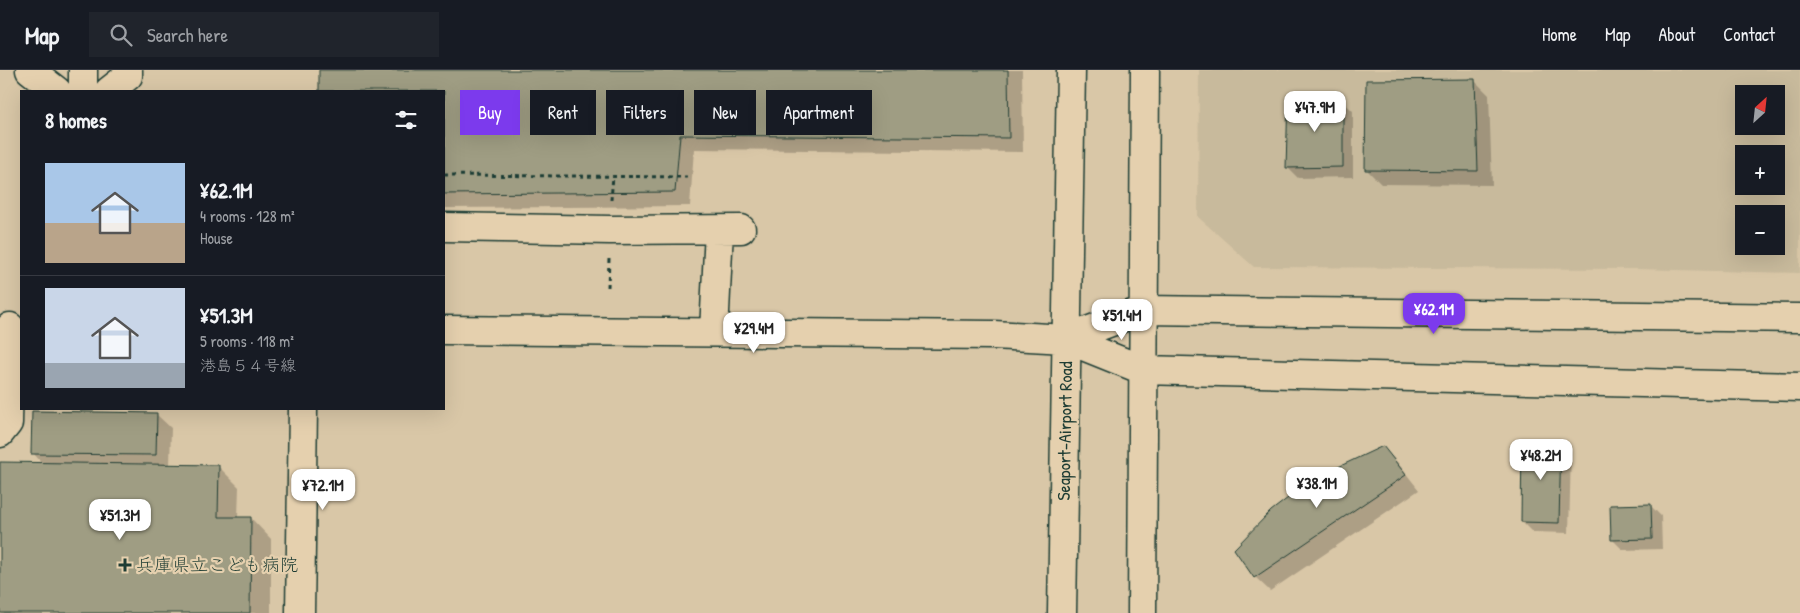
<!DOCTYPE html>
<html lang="en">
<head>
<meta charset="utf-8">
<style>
  :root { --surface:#171b24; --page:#20242c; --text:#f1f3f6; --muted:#9ea1a6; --line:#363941; --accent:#7c3aed }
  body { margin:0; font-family:"Patrick Hand","Klee One",sans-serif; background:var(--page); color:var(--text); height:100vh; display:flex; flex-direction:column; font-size:19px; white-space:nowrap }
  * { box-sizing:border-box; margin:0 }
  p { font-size:16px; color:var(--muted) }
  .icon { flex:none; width:28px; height:28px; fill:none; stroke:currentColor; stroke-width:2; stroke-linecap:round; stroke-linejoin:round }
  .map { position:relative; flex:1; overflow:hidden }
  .panel { position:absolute; left:20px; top:20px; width:425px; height:320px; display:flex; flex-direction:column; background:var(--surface); border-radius:0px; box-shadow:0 5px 20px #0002 }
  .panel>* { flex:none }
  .top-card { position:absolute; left:460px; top:20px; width:475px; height:45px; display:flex; gap:10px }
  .needle { width:32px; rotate:27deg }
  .buttons { position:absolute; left:1735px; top:15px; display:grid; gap:10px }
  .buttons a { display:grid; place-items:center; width:50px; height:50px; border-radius:0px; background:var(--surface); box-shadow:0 5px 20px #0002; font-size:25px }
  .price { position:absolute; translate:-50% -42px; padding:0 11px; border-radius:10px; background:#fff; color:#222; font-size:16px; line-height:32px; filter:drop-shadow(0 1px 2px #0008) }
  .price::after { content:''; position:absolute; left:50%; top:30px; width:15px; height:11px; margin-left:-8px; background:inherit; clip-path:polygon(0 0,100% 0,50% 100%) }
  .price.current { background:var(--accent); color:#fff }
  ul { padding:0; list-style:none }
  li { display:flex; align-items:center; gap:15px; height:125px; padding:0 25px }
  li+li { border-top:1px solid var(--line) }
  li span { display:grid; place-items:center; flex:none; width:140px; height:100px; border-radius:0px; color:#555 }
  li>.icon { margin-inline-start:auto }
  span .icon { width:60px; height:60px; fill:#fffc; stroke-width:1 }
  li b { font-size:21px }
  h2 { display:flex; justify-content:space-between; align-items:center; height:60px; padding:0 25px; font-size:21px }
  .pill { padding:0 18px; border-radius:0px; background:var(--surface); box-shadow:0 5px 20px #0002; font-size:18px; line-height:45px }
  .pill.current { background:var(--accent); color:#fff }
  header { display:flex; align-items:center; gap:30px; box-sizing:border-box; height:70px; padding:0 25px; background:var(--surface); border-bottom:1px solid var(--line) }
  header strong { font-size:24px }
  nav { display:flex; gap:28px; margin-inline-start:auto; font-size:18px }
  .search { width:350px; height:45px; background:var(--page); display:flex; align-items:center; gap:12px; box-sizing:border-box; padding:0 18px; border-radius:0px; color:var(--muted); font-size:19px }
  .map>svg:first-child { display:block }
  .built { fill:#c8ba9c; fill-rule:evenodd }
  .shadow { fill:#0003 }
  .building { fill:#9f9d83; stroke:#1f3d34 }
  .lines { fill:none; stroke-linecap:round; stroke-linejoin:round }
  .minor-casing { stroke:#1f3d34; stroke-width:31 }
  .path { stroke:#1f3d34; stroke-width:3; stroke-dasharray:4 4; stroke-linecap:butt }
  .minor { stroke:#e5d0ae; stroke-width:28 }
  .poi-dot { fill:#1f3d34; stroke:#e5d0ae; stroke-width:2 }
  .labels { text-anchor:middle; stroke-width:4.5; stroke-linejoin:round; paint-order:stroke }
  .street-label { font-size:18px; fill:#1f3d34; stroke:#e5d0ae }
  .poi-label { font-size:18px; fill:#1f3d34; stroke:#e5d0ae; text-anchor:start }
</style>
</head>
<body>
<header>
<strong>Map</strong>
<div class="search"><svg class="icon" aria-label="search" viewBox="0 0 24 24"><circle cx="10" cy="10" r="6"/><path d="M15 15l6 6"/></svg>Search here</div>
<nav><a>Home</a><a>Map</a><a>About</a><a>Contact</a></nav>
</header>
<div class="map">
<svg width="1800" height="543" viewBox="0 0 1800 543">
  <rect width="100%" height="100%" fill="#d9c7a7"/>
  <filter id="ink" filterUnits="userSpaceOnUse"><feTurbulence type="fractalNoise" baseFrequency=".02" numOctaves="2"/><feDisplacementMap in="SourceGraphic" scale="10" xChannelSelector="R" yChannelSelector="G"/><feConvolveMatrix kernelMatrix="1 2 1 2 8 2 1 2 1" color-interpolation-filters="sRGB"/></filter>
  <g filter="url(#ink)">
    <path class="built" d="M1199,0H1800V203L1636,199L1254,197L1198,147ZM1744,24H1776V56H1744ZM1744,84H1776V116H1744ZM1744,144H1776V176H1744Z"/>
    <path class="shadow" d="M320,0H1022L1023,82L694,79L690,136L444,138V21H321Z
      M1474,10L1489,25L1492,115L1381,114L1366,99Z
      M1342,31L1353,41V107L1298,108L1288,98Z
      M156,344L171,358L170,395L218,396L239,417L238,448H251L271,469V543H0V393L43,394L33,383Z
      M1560,371L1571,382L1569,463L1532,462L1522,452Z
      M1383,377L1397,392L1419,420L1270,521L1255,507Z
      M1650,435L1661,446L1662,479L1623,480L1612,469Z"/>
    <path class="building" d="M319,0H1008L1009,68L680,65L675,122L444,124V21H319Z
      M1475,9L1478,101L1365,100L1366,10Z
      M1288,26L1343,30V97L1286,98Z
      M32,341L157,343L156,385L31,384Z
      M1522,369L1561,370L1559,453L1521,452Z
      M1383,376L1406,405L1254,508L1234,479L1271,441L1301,418L1336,398Z
      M0,392L219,395L218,447H251L250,543H0Z
      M1651,434L1652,469L1611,470L1610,435Z"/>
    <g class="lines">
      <defs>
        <path id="minor" d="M30,0L57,21
          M83,21V0
          M109,21L128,6V0
          M444,157L610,160L741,159
          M444,260L994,265L1066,269L1143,300L1800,317
          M714,262L719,160
          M1066,269L1143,240L1800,248
          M0,363L8,353L10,257
          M300,543L303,339
          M1062,543L1071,0
          M1142,543L1145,0"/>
      </defs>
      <use href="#minor" class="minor-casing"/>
      <path class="path" d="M444,105L687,107
        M611,130L613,106
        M608,217L609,189"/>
      <use href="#minor" class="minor"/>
    </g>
  </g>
  <path class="poi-dot" d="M122.5 487.5h5v5h5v5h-5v5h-5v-5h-5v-5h5z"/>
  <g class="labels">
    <g class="street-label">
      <text transform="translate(1065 361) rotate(-89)" y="6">Seaport-Airport Road</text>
    </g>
    <g class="poi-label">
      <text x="136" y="501">兵庫県立こども病院</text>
    </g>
  </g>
</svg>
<div class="buttons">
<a><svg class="needle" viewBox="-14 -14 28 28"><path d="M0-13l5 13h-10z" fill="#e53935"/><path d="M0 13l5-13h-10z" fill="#9ea1a6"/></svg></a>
<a>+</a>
<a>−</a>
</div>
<b class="price" style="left:1315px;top:63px">¥47.9M</b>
<b class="price current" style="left:1434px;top:265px">¥62.1M</b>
<b class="price" style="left:1122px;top:271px">¥51.4M</b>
<b class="price" style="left:754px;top:284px">¥29.4M</b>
<b class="price" style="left:1541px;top:411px">¥48.2M</b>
<b class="price" style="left:1317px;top:439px">¥38.1M</b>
<b class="price" style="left:323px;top:441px">¥72.1M</b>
<b class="price" style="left:120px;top:471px">¥51.3M</b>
<div class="top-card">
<a class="pill current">Buy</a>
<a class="pill">Rent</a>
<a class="pill">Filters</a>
<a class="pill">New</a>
<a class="pill">Apartment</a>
</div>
<section class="panel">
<h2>8 homes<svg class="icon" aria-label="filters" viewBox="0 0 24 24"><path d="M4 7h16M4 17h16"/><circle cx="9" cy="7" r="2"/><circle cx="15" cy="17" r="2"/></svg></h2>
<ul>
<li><span style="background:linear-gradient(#a9c7e8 60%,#b9a48a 0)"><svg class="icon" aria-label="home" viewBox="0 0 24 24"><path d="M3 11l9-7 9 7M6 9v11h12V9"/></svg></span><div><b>¥62.1M</b><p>4 rooms · 128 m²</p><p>House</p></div></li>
<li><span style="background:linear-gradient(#c9d6e8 75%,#9aa5b1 0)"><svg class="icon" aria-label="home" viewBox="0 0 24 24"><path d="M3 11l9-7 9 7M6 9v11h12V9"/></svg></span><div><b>¥51.3M</b><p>5 rooms · 118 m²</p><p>港島５４号線</p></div></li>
</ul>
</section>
</div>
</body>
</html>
